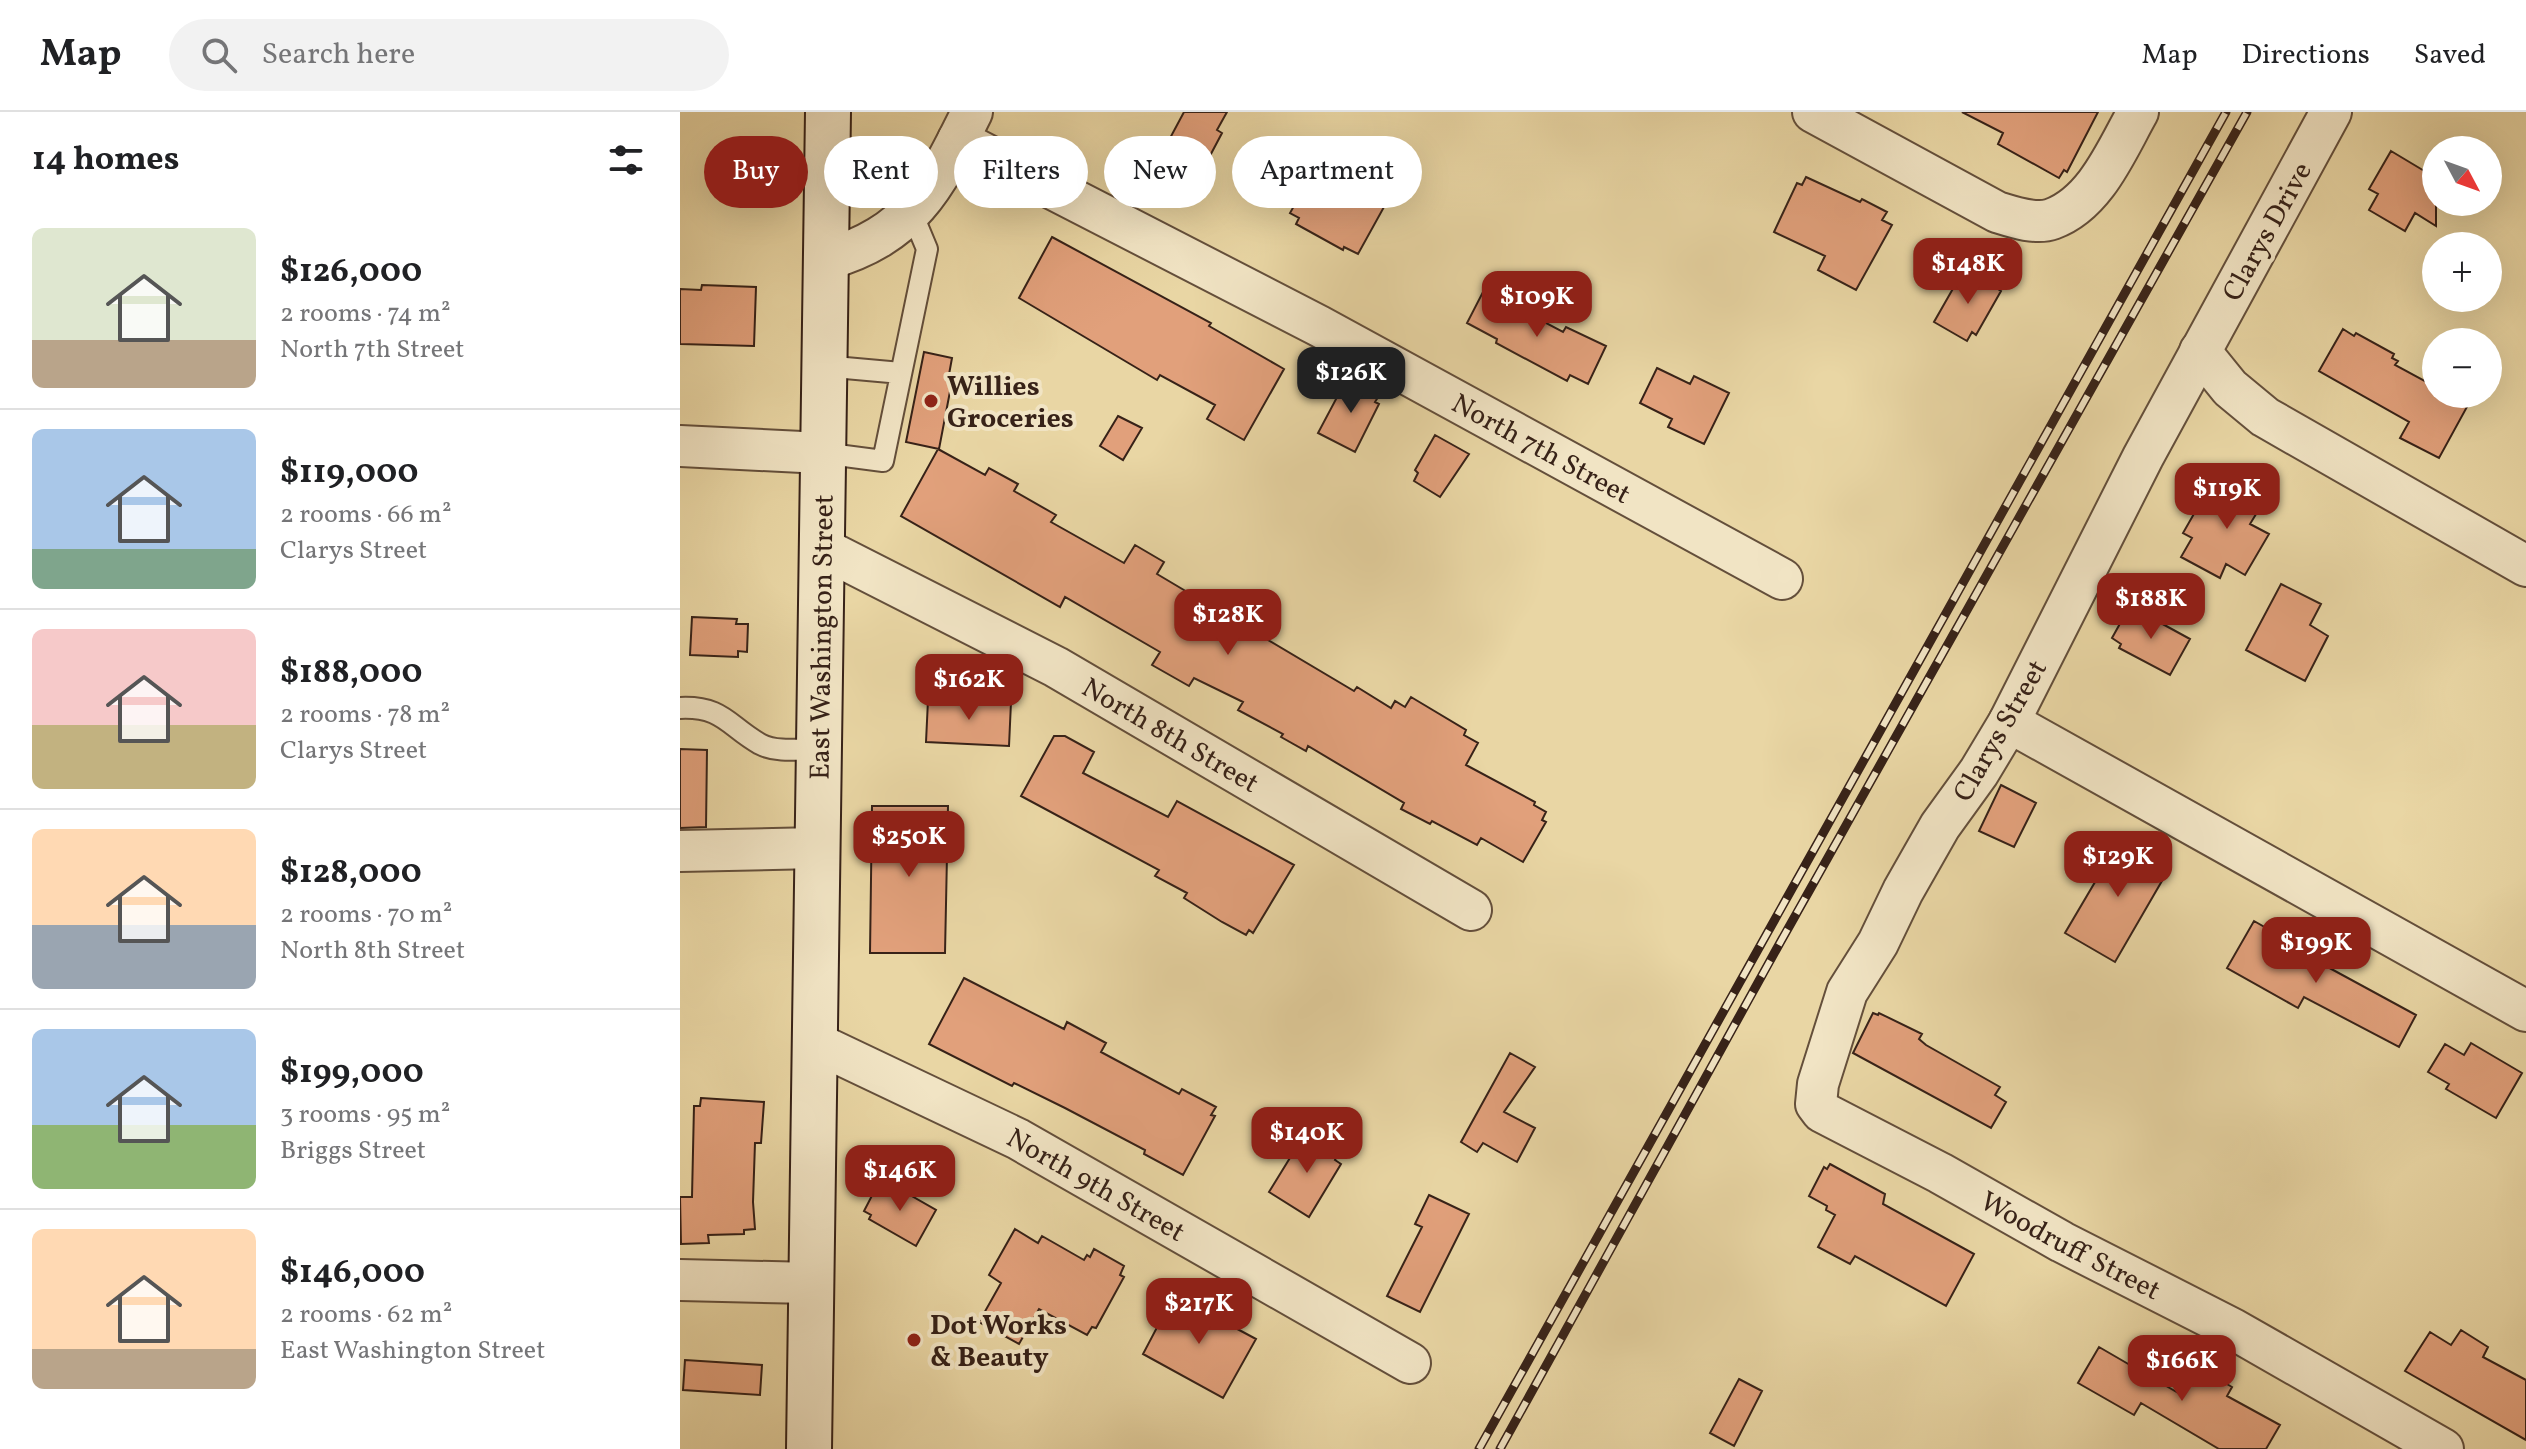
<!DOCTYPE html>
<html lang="en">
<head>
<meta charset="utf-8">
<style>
  :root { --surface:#fff; --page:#f2f2f2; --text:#202124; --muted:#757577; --line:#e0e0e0; --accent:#8f2418 }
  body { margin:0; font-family:Vollkorn,serif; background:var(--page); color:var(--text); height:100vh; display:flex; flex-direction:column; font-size:30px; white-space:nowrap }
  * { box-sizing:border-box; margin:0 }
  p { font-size:26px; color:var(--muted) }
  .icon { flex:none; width:44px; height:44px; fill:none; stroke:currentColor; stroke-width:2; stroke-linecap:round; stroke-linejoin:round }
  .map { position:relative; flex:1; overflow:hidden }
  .sheet { display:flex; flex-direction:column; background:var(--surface); width:680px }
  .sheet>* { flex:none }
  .guide { position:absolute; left:24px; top:24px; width:760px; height:72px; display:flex; gap:16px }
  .needle { width:52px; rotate:131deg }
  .tools { position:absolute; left:1742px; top:24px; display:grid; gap:16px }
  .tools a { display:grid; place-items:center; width:80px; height:80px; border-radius:50%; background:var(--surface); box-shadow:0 8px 32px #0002; font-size:40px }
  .price { position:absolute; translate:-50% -68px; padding:0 18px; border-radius:16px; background:var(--accent); color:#fff; font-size:26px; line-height:52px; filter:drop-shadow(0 2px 4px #0008) }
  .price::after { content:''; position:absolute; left:50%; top:48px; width:24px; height:18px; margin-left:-12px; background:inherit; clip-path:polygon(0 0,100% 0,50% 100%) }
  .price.active { background:#222; color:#fff }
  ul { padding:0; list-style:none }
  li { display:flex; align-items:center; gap:24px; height:200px; padding:0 32px }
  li+li { border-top:2px solid var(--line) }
  li span { display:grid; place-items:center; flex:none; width:224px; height:160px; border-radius:12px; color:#555 }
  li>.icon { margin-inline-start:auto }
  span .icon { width:96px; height:96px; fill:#fffc; stroke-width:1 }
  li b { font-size:34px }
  h2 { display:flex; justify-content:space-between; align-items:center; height:96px; padding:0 32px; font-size:34px }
  .tag { padding:0 28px; border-radius:36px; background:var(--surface); box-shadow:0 8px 32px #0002; font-size:28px; line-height:72px }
  .tag.active { background:var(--accent); color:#fff }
  header { display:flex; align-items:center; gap:48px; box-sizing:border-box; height:112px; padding:0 40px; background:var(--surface); border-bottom:2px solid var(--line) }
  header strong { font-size:38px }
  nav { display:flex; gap:44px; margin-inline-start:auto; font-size:28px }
  .search { width:560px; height:72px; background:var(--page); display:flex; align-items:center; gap:20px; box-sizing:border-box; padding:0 28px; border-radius:44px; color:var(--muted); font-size:30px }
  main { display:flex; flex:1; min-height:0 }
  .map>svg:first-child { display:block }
  .building { fill:#e1a07b; stroke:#372218; stroke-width:2 }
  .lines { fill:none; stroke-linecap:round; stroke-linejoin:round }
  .lane-casing { stroke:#644f3b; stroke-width:24 }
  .street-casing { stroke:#644f3b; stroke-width:44 }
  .secondary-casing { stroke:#372218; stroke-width:48 }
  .lane { stroke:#f1e4c4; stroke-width:20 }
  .street { stroke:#f1e4c4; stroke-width:40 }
  .secondary { stroke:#f1e4c4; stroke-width:44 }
  .rail-casing { stroke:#372218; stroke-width:9 }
  .rail { stroke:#f1e4c4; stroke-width:6; stroke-dasharray:18; stroke-linecap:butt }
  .poi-dot { fill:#8f2418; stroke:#f1e4c4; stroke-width:3 }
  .labels { text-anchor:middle; stroke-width:8; stroke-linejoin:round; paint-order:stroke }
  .street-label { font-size:28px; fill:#372218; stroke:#f1e4c4 }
  .poi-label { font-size:28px; font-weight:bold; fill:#372218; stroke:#f1e4c4; text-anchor:start }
</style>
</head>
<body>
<header>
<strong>Map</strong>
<div class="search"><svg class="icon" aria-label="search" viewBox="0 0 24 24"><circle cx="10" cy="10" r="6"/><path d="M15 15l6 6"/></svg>Search here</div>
<nav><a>Map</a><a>Directions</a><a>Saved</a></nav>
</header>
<main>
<section class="sheet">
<h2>14 homes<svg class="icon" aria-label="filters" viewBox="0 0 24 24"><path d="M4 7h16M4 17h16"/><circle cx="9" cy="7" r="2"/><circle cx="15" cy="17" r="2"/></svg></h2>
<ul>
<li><span style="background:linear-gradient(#dfe7d0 70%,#b9a48a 0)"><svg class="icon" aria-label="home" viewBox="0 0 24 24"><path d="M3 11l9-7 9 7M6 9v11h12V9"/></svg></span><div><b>$126,000</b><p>2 rooms · 74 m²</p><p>North 7th Street</p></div></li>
<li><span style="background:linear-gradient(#a9c7e8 75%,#7fa58c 0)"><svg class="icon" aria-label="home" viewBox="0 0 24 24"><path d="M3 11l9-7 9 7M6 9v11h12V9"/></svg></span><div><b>$119,000</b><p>2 rooms · 66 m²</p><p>Clarys Street</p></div></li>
<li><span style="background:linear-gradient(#f6c9c9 60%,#c2b280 0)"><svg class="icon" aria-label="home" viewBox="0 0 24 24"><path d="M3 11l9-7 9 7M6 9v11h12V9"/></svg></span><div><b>$188,000</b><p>2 rooms · 78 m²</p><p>Clarys Street</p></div></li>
<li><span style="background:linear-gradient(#ffd9b3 60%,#9aa5b1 0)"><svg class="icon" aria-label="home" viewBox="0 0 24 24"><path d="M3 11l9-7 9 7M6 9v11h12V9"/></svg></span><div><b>$128,000</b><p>2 rooms · 70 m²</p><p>North 8th Street</p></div></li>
<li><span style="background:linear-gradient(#a9c7e8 60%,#8fb573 0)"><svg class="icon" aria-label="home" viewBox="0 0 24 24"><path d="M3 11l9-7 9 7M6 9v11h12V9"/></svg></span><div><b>$199,000</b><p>3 rooms · 95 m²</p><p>Briggs Street</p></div></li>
<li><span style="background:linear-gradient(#ffd9b3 75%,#b9a48a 0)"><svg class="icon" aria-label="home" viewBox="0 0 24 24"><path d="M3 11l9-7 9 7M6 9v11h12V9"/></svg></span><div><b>$146,000</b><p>2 rooms · 62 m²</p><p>East Washington Street</p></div></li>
</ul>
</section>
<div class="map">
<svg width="1846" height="1337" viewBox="0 0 1846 1337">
  <rect width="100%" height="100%" fill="#e9d6a4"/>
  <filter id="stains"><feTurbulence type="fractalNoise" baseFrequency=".0025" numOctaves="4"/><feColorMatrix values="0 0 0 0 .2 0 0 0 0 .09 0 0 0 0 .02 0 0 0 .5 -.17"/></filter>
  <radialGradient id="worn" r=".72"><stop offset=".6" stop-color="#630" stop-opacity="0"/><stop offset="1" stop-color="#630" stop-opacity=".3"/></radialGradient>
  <path class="building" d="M504,0H547L537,18L542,21L505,91L466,71Z
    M1282,0H1418L1387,60L1384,58L1379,66L1318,32L1323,21Z
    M1711,39L1756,66V114L1735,101L1725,119L1689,98L1698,82L1689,77Z
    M643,42L688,66L700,44L725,57L678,142L664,135L663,138L616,112L619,106L610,101Z
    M1126,65L1180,90L1182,87L1207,100L1202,108L1212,113L1176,178L1138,158L1145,144L1094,120L1117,71L1122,73Z
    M372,125L531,211L529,214L604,257L564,328L527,307L535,293L480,263L477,268L339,186Z
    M1283,159L1296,166L1297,164L1321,179L1296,223L1292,220L1287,229L1254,210Z
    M22,173L76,175L74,234L0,232V177L21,178Z
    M804,178L883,220L886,215L926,234L908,272L890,263L887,269L816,231L817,227L787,211Z
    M1663,217L1674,224L1676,221L1714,242L1712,246L1718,249L1715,253L1756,275V282H1768L1788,293L1759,346L1720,326L1729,310L1639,259Z
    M244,240L272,246L268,268L272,269L259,337L226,330Z
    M977,256L1010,272L1014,264L1049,281L1024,332L988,315L992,307L960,291Z
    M673,267L700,282L695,290L699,292L675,340L638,321L664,272L670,275Z
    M438,304L462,316L443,348L420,334Z
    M755,323L789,342L760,385L734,369L738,361L735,358Z
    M258,337L305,363L309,356L338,372L334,379L376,403L371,410L444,451L455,433L484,450L477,462L674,579L677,575L711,596L715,589L725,595L731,585L786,618L784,623L798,631L786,653L855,690L854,693L866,700L862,708L866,710L843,750L801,726L797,733L752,709L750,712L721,697L724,691L628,634L626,639L601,625L603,622L558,598L563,590L514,566L509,574L472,553L480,540L385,485L380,495L221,404Z
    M1553,365L1587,384L1570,412L1589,422L1565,463L1546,452L1540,466L1501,445L1512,426L1503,421L1519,393L1528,399Z
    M1601,472L1641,492L1630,513L1648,524L1625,569L1566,538Z
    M1457,498L1510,527L1490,563L1439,536L1441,532L1432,526L1447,499L1455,503Z
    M12,505L57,507L56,512H68L67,540L58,539V545L10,543Z
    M282,583L309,584V589L331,590L329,634L246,630L248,588L282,590Z
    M374,624H385L414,640L403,661L488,705L497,689L614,753L573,821L569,818L566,823L542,810L504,786L507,781L475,764L479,758L341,684Z
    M0,637L27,638L26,715L0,716Z
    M1321,673L1356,691L1334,735L1299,719Z
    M192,694H268L265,841H190Z
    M1446,723L1474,738L1471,744L1490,755L1435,850L1385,821L1441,726L1444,727Z
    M1574,809L1611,830L1609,834L1736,903L1719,935L1624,885L1618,896L1547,856Z
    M284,866L384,917L387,910L426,931L421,940L499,982L502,977L536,995L531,1003L535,1004L503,1063L464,1042L465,1038L385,996L334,971L332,974L249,932Z
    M1193,901L1198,903L1199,901L1242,922L1239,927L1246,933L1320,975L1315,983L1326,990L1311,1016L1173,941Z
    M1791,931L1842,961L1816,1006L1766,977L1769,972L1748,960L1765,932L1784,943Z
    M830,941L855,955L824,1000L855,1016L837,1050L803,1031L797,1040L781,1030Z
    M21,986L84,990L81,1031H75L73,1090L75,1117L64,1118V1122L28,1123L29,1131L1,1132L0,1085H12L14,994H20Z
    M635,1022L660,1038L655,1048L661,1052L629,1105L589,1080L621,1028L628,1033Z
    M1150,1052L1205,1082L1203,1092L1294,1142L1266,1194L1175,1144L1170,1152L1138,1135L1155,1103L1146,1098L1147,1094L1129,1084L1144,1055L1147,1057Z
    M209,1071L256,1098L236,1134L189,1107L191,1103L184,1099L198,1072L206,1077Z
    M749,1083L789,1102L740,1200L707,1184L742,1115L735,1112Z
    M335,1117L358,1131L362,1124L404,1148L407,1143L410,1145L414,1137L444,1154L440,1163L444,1165L416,1216L412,1215L407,1223L359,1197L339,1232L299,1210L321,1171L309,1163Z
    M494,1183L576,1227L543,1286L463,1242Z
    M1781,1218L1808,1235L1803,1245L1846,1268V1328L1725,1259L1750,1220L1771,1233Z
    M1419,1235L1500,1282L1516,1254L1552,1275L1547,1284L1600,1313L1586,1337H1539L1461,1291L1454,1303L1398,1271Z
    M5,1248L82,1253L80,1283L3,1278Z
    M1059,1267L1082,1279L1054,1334L1030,1321Z"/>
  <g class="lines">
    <defs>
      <path id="lane" d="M143,254L221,261
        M142,341L203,349L247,137L232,101
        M0,596C43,594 48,614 80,632C97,641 120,637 138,637"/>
      <g id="street">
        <path d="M1133,0L1317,100C1333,105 1356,113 1372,107C1416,91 1437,37 1458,0"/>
        <path id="s1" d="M1651,0L1463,345L1329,610L1299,660L1260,714L1223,779L1198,831L1167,880L1138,972L1136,992L1142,1000L1260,1061L1382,1130L1553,1217L1763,1337"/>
        <path id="s2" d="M278,28L639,214L1102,467"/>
        <path d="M145,148C232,123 255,75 292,0"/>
        <path d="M1520,239L1550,276L1585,305L1846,454"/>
        <path d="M0,334L142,341"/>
        <path id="s3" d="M140,435L376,555L791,798"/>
        <path d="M1329,610L1846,899"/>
        <path d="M0,739L137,736"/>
        <path id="s4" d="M136,931L338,1027L730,1251"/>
        <path d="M0,1168L131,1171"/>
      </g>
      <g id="secondary">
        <path id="s5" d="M129,1337L148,0"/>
      </g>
    </defs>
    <use href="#lane" class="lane-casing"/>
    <use href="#street" class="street-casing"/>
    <use href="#secondary" class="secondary-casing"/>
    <use href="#lane" class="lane"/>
    <use href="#street" class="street"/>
    <use href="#secondary" class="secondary"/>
    <defs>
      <path id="rail" d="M799,1337L1546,0
        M820,1337L1101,829L1567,0"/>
    </defs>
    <use href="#rail" class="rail-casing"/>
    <use href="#rail" class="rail"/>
  </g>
  <g class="poi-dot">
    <circle cx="251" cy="289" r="8"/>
    <circle cx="234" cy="1228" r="8"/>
  </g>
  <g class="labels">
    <g class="street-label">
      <text transform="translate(1586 119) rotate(-61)" y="10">Clarys Drive</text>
      <text dy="10" stroke="none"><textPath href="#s2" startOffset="660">North 7th Street</textPath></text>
      <text dy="10" stroke="none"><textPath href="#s5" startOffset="812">East Washington Street</textPath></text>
      <text transform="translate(1319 618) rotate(-60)" y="10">Clarys Street</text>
      <text dy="10" stroke="none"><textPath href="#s3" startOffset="398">North 8th Street</textPath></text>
      <text dy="10" stroke="none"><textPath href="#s4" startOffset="314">North 9th Street</textPath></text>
      <text dy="10" stroke="none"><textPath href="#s1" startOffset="1414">Woodruff Street</textPath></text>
    </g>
    <g class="poi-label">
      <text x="267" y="283">Willies<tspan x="267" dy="32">Groceries</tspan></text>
      <text x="250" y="1222">Dot Works<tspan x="250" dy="32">&amp; Beauty</tspan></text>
    </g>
  </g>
  <rect width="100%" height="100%" filter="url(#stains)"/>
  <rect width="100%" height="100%" fill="url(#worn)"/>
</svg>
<div class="tools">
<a><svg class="needle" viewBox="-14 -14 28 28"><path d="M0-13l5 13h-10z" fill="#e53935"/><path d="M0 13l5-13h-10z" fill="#757577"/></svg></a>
<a>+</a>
<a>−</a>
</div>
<b class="price" style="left:1288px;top:194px">$148K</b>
<b class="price" style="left:857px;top:227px">$109K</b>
<b class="price active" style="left:671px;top:303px">$126K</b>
<b class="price" style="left:1547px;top:419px">$119K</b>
<b class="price" style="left:1471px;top:529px">$188K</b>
<b class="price" style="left:548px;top:545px">$128K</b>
<b class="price" style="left:289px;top:610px">$162K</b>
<b class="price" style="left:229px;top:767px">$250K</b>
<b class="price" style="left:1438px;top:787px">$129K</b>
<b class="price" style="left:1636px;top:873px">$199K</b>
<b class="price" style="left:627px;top:1063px">$140K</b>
<b class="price" style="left:220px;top:1101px">$146K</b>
<b class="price" style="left:519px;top:1234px">$217K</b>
<b class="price" style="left:1502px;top:1291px">$166K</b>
<div class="guide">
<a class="tag active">Buy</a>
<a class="tag">Rent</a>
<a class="tag">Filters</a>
<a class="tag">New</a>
<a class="tag">Apartment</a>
</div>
</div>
</main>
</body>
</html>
